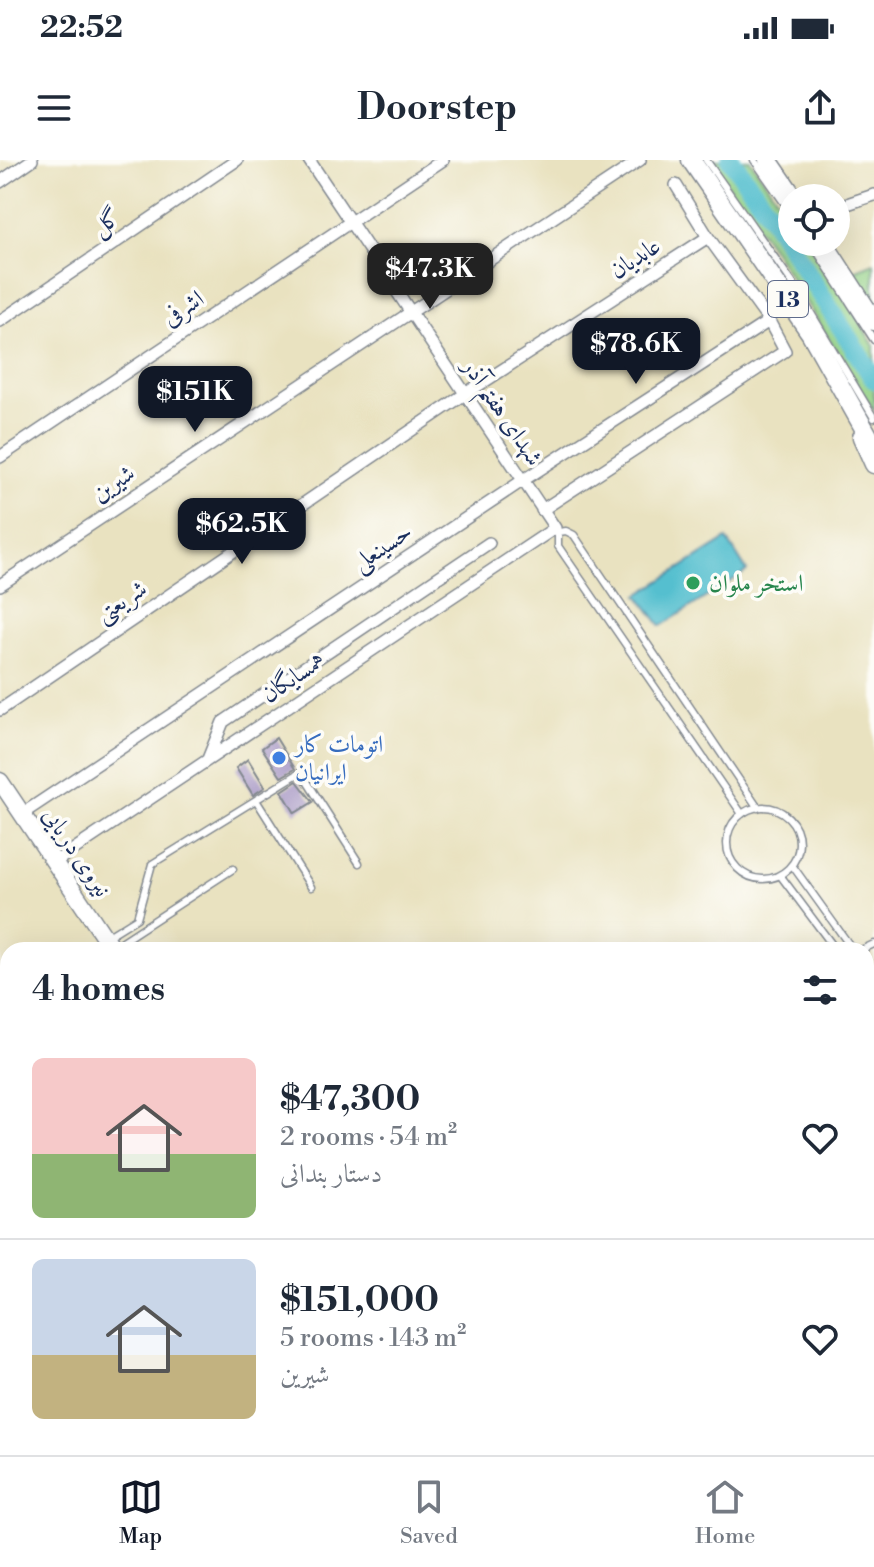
<!DOCTYPE html>
<html lang="en">
<head>
<meta charset="utf-8">
<style>
  :root { --surface:#fff; --page:#f2f2f3; --text:#1f2937; --muted:#747a83; --line:#e0e1e3; --accent:#111827 }
  body { margin:0; font-family:"Libre Bodoni",Amiri,serif; background:var(--page); color:var(--text); height:100vh; display:flex; flex-direction:column; font-size:30px; white-space:nowrap }
  * { box-sizing:border-box; margin:0 }
  p { font-size:26px; color:var(--muted) }
  .icon { flex:none; width:44px; height:44px; fill:none; stroke:currentColor; stroke-width:2; stroke-linecap:round; stroke-linejoin:round }
  .map { position:relative; flex:1; overflow:hidden }
  .details { position:absolute; left:0px; top:782px; width:874px; height:514px; display:flex; flex-direction:column; background:var(--surface); border-radius:24px 24px 0 0; box-shadow:0 8px 32px #0002 }
  .details>* { flex:none }
  .tools { position:absolute; left:778px; top:24px; display:grid; gap:16px }
  .tools a { display:grid; place-items:center; width:72px; height:72px; border-radius:50%; background:var(--surface); box-shadow:0 8px 32px #0002; font-size:40px }
  .price { position:absolute; translate:-50% -68px; padding:0 18px; border-radius:16px; background:var(--accent); color:#fff; font-size:26px; line-height:52px; filter:drop-shadow(0 2px 4px #0008) }
  .price::after { content:''; position:absolute; left:50%; top:48px; width:24px; height:18px; margin-left:-12px; background:inherit; clip-path:polygon(0 0,100% 0,50% 100%) }
  .price.selected { background:#222; color:#fff }
  ul { padding:0; list-style:none }
  li { display:flex; align-items:center; gap:24px; height:200px; padding:0 32px }
  li+li { border-top:2px solid var(--line) }
  li span { display:grid; place-items:center; flex:none; width:224px; height:160px; border-radius:12px; color:#555 }
  li>.icon { margin-inline-start:auto }
  span .icon { width:96px; height:96px; fill:#fffc; stroke-width:1 }
  li b { font-size:34px }
  h2 { display:flex; justify-content:space-between; align-items:center; height:96px; padding:0 32px; font-size:34px }
  .status { display:flex; justify-content:space-between; align-items:center; height:56px; padding:0 40px; background:var(--surface); direction:ltr }
  .status svg { height:22px; fill:currentColor }
  header { display:flex; justify-content:space-between; align-items:center; height:104px; padding:0 32px; background:var(--surface); font-size:36px; font-weight:800 }
  .tab-bar { display:flex; justify-content:space-around; align-items:center; height:112px; border-top:2px solid var(--line); background:var(--surface); font-size:22px; color:var(--muted) }
  .tab-bar a { display:grid; justify-items:center; gap:4px }
  .tab-bar .selected { color:var(--accent) }
  .map>svg:first-child { display:block }
  .green { fill:#92d085; stroke:#568072; stroke-width:2 }
  .water { fill:#54bfcf; stroke:#387796; stroke-width:2 }
  .lines { fill:none; stroke-linecap:round; stroke-linejoin:round }
  .river { stroke:#54bfcf; stroke-width:20 }
  .building { fill:#ac9dc8 }
  .service-casing { stroke:#82888f; stroke-width:9 }
  .minor-casing { stroke:#82888f; stroke-width:14 }
  .secondary-casing { stroke:#82888f; stroke-width:19 }
  .trunk-casing { stroke:#82888f; stroke-width:21 }
  .service { stroke:#fff; stroke-width:6 }
  .minor { stroke:#fff; stroke-width:11 }
  .secondary { stroke:#fff; stroke-width:16 }
  .trunk { stroke:#fff; stroke-width:18 }
  .leisure-dot { fill:#2e9e5b; stroke:#fdfcf7; stroke-width:3 }
  .shop-dot { fill:#3f7fe0; stroke:#fdfcf7; stroke-width:3 }
  .labels { text-anchor:middle; stroke-width:7; stroke-linejoin:round; paint-order:stroke }
  .shield { fill:#fdfcf7; stroke:#5f6c8c; stroke-width:2 }
  .shield-label { font-size:22px; font-weight:bold; fill:#1b2f5e }
  .street-label { font-size:24px; fill:#1b2f5e; stroke:#fdfcf7 }
  .leisure-label { font-size:24px; fill:#27864d; stroke:#fdfcf7; text-anchor:start }
  .shop-label { font-size:24px; fill:#366cbe; stroke:#fdfcf7; text-anchor:start }
</style>
</head>
<body>
<div class="status"><b>22:52</b><svg viewBox="0 0 49 12"><path d="M0 12V9h3v3zM5 12V6h3v6zM10 12V3h3v9zM15 12V0h3v12zM26 1h20v11H26zM47 4h2v5h-2z"/></svg></div>
<header><svg class="icon" aria-label="menu" viewBox="0 0 24 24"><path d="M4 6h16M4 12h16M4 18h16"/></svg>Doorstep<svg class="icon" aria-label="share" viewBox="0 0 24 24"><path d="M12 15V3M7 8l5-5 5 5M5 13v7h14v-7"/></svg></header>
<div class="map">
<svg width="874" height="1295" viewBox="0 0 874 1295">
  <rect width="100%" height="100%" fill="#fdfcf7"/>
  <filter id="ink" filterUnits="userSpaceOnUse"><feTurbulence type="fractalNoise" baseFrequency=".0125" numOctaves="2"/><feDisplacementMap in="SourceGraphic" scale="16" xChannelSelector="R" yChannelSelector="G"/><feConvolveMatrix kernelMatrix="1 2 1 2 8 2 1 2 1" color-interpolation-filters="sRGB"/></filter>
  <filter id="wash" filterUnits="userSpaceOnUse"><feTurbulence type="fractalNoise" baseFrequency=".006" numOctaves="4" result="noise"/><feDisplacementMap in="SourceGraphic" scale="32" xChannelSelector="R" yChannelSelector="G"/><feGaussianBlur stdDeviation="1.8" result="paint"/><feColorMatrix in="noise" values="0 0 0 0 0 0 0 0 0 0 0 0 0 0 0 0 0 1.4 0 .05"/><feComposite in="paint" operator="in"/></filter>
  <g filter="url(#wash)">
    <rect width="100%" height="100%" fill="#e9e2c0"/>
    <path class="green" d="M710,0H750L792,60V82H807L838,125L874,186V251L773,89Z
      M874,103V144L854,111Z"/>
    <path class="water" d="M727,379L747,411L661,466L638,435Z"/>
    <g class="lines">
      <path class="river" d="M731,0L767,50L874,219"/>
    </g>
    <g id="blocks">
      <path class="building" d="M276,578L295,609L281,617L262,588Z
        M248,599L265,627L253,635L236,608Z
        M297,621L313,642L295,653L282,631Z"/>
    </g>
  </g>
  <g filter="url(#ink)">
    <use href="#blocks" fill-opacity="0" stroke="#82888f" stroke-width="2"/>
    <g class="lines">
      <defs>
        <path id="service" d="M706,0L796,128L874,258
          M754,0L792,54
          M811,82L874,180
          M558,371V386L742,654
          M559,372L566,371L574,375L758,648
          M256,640L311,727
          M727 683a36 36 0 1 1 72 0a36 36 0 1 1-72 0Z
          M792,705L853,790
          M780,715L836,790
          M105,778L137,758L152,704L301,612L359,703
          M112,788L233,709
          M861,790L874,784
          M866,808L874,819
          M866,831L874,842
          M0,1009L8,1003
          M427,1288L432,1295
          M453,1288L458,1295"/>
        <path id="minor" d="M0,22L32,0
          M850,43L874,35
          M0,161L237,0
          M0,297L443,0
          M542,350L785,191L769,161L708,77L676,25
          M0,425L640,0
          M0,550L465,234L708,77
          M208,599L223,562L489,383
          M22,654L522,321L769,161
          M55,702L555,368L309,0"/>
        <path id="secondary" d="M0,621L113,790"/>
        <path id="trunk" d="M691,0L811,174L874,286
          M768,0L794,38
          M823,82L874,161
          M862,277L874,304"/>
      </defs>
      <use href="#service" class="service-casing"/>
      <use href="#minor" class="minor-casing"/>
      <use href="#secondary" class="secondary-casing"/>
      <use href="#trunk" class="trunk-casing"/>
      <use href="#service" class="service"/>
      <use href="#minor" class="minor"/>
      <use href="#secondary" class="secondary"/>
      <use href="#trunk" class="trunk"/>
    </g>
  </g>
  <circle class="leisure-dot" cx="693" cy="423" r="8"/>
  <circle class="shop-dot" cx="279" cy="598" r="8"/>
  <g class="labels">
    <rect class="shield" x="768" y="121" width="40" height="36" rx="6"/>
    <g class="shield-label">
      <text x="788" y="147">13</text>
    </g>
    <g class="street-label">
      <text transform="translate(106 62) rotate(-34)" y="8">گل</text>
      <text transform="translate(635 98) rotate(-33)" y="8">عابدیان</text>
      <text transform="translate(183 148) rotate(-34)" y="8">اشرفی</text>
      <text transform="translate(503 252) rotate(56)" y="8">شهدای هفتم آذر</text>
      <text transform="translate(113 323) rotate(-34)" y="8">شیرین</text>
      <text transform="translate(382 387) rotate(-34)" y="8">حسینعلی</text>
      <text transform="translate(121 441) rotate(-34)" y="8">شریعتی</text>
      <text transform="translate(293 517) rotate(-34)" y="8">همسایگان</text>
      <text transform="translate(77 692) rotate(56)" y="8">نیروی دریایی</text>
    </g>
    <g class="leisure-label">
      <text x="709" y="431">استخر ملوان</text>
    </g>
    <g class="shop-label">
      <text x="295" y="592">اتومات کار<tspan x="295" dy="28">ایرانیان</tspan></text>
    </g>
  </g>
</svg>
<div class="tools">
<a><svg class="icon" aria-label="locate" viewBox="0 0 24 24"><circle cx="12" cy="12" r="6"/><path d="M12 2v4M12 18v4M2 12h4M18 12h4"/></svg></a>
</div>
<b class="price selected" style="left:430px;top:151px">$47.3K</b>
<b class="price" style="left:636px;top:226px">$78.6K</b>
<b class="price" style="left:195px;top:274px">$151K</b>
<b class="price" style="left:242px;top:406px">$62.5K</b>
<section class="details">
<h2>4 homes<svg class="icon" aria-label="filters" viewBox="0 0 24 24"><path d="M4 7h16M4 17h16"/><circle cx="9" cy="7" r="2"/><circle cx="15" cy="17" r="2"/></svg></h2>
<ul>
<li><span style="background:linear-gradient(#f6c9c9 60%,#8fb573 0)"><svg class="icon" aria-label="home" viewBox="0 0 24 24"><path d="M3 11l9-7 9 7M6 9v11h12V9"/></svg></span><div><b>$47,300</b><p>2 rooms · 54 m²</p><p>دستار بندانی</p></div><svg class="icon" aria-label="heart" viewBox="0 0 24 24"><path d="M12 20l-8-8c-3-5 5-10 8-4 3-6 11-1 8 4z"/></svg></li>
<li><span style="background:linear-gradient(#c9d6e8 60%,#c2b280 0)"><svg class="icon" aria-label="home" viewBox="0 0 24 24"><path d="M3 11l9-7 9 7M6 9v11h12V9"/></svg></span><div><b>$151,000</b><p>5 rooms · 143 m²</p><p>شیرین</p></div><svg class="icon" aria-label="heart" viewBox="0 0 24 24"><path d="M12 20l-8-8c-3-5 5-10 8-4 3-6 11-1 8 4z"/></svg></li>
</ul>
</section>
</div>
<nav class="tab-bar">
<a class="selected"><svg class="icon" aria-label="map" viewBox="0 0 24 24"><path d="M3 6l6-2 6 2 6-2v14l-6 2-6-2-6 2zM9 4v14M15 6v14"/></svg>Map</a>
<a><svg class="icon" aria-label="saved" viewBox="0 0 24 24"><path d="M7 4h10v16l-5-4-5 4z"/></svg>Saved</a>
<a><svg class="icon" aria-label="home" viewBox="0 0 24 24"><path d="M3 11l9-7 9 7M6 9v11h12V9"/></svg>Home</a>
</nav>
</body>
</html>
